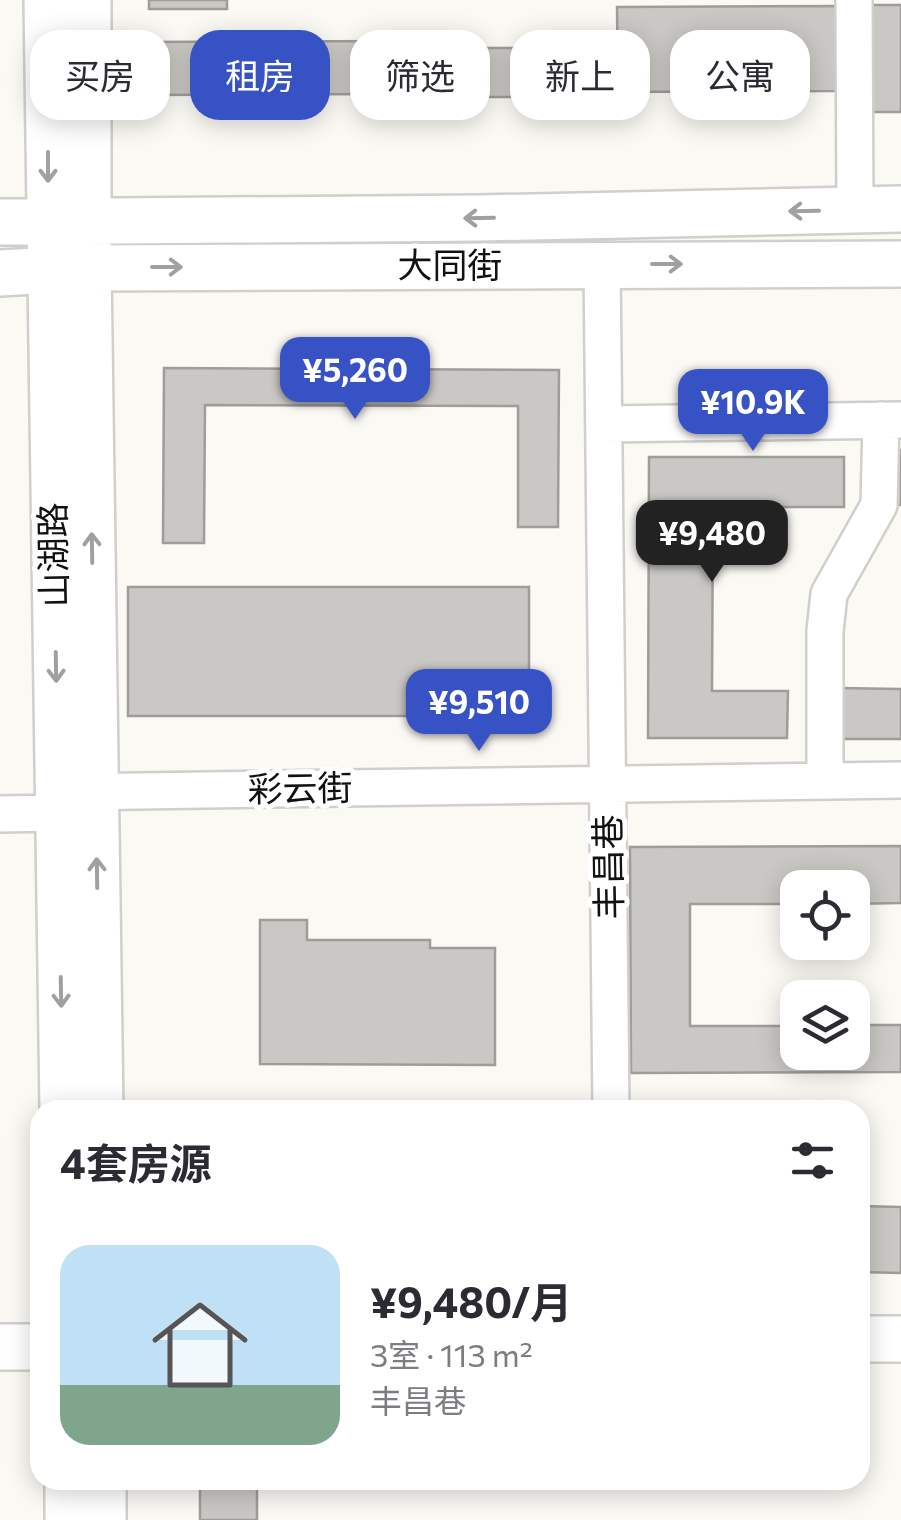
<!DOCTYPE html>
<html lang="zh">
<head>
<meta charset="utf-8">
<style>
  :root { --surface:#fff; --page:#f2f2f3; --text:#2b2b33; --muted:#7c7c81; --line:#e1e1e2; --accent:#3652c4 }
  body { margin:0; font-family:Commissioner,"Noto Sans SC",sans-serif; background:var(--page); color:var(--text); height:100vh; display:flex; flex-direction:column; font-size:38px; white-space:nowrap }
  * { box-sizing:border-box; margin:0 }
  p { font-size:32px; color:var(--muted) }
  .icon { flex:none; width:55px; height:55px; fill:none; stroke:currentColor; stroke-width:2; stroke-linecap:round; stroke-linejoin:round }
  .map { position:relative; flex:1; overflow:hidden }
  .drawer { position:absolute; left:30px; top:1100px; width:840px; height:390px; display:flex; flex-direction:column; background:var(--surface); border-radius:30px; box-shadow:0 5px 25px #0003 }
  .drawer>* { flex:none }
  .hud { position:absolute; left:30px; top:30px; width:842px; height:90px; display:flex; gap:20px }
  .buttons { position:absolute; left:780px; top:870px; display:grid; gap:20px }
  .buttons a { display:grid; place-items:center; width:90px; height:90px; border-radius:20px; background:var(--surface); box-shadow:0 5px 25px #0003; font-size:50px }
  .price { position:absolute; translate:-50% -85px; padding:0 22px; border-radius:20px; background:var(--accent); color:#fff; font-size:32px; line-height:65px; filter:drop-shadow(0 2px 5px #0008) }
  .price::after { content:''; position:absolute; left:50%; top:60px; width:30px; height:22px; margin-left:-15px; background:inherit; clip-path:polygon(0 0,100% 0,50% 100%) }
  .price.active { background:#222; color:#fff }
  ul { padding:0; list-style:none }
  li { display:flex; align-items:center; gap:30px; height:250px; padding:0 30px }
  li+li { border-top:2px solid var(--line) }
  li span { display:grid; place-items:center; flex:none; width:280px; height:200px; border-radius:30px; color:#555 }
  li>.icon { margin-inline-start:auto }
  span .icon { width:120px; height:120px; fill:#fffc; stroke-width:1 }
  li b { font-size:42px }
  h2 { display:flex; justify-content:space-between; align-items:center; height:120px; padding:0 30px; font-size:42px }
  .pill { padding:0 35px; border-radius:30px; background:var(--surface); box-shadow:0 5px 25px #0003; font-size:35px; line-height:90px }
  .pill.active { background:var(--accent); color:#fff }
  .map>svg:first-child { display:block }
  .building { fill:#cac8c4; stroke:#9f9d99; stroke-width:2.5 }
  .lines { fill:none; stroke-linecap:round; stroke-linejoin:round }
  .minor-casing { stroke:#d1cfcb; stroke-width:40 }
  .major-casing { stroke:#d1cfcb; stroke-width:50 }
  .minor { stroke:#fff; stroke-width:35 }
  .major { stroke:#fff; stroke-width:45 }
  .oneway { stroke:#a0a09f }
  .labels { text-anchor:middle; stroke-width:10; stroke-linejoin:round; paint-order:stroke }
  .street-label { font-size:35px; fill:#121110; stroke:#fff }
</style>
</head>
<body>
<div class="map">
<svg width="901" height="1520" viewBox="0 0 901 1520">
  <rect width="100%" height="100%" fill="#faf9f4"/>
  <path class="building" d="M149,0H227V9H149Z
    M868,5H901V112H868Z
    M836,6V91L618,92L617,7Z
    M403,41V94L142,95L141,42Z
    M439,48H602V97H439Z
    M164,368L559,370L558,527H518V406L205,405L204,543H163Z
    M896,450H901V505H896Z
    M649,457H844V507H713L712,691H788L787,738H648Z
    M128,587H529V716H128Z
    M839,688L901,689V739H838Z
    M901,846V903L852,904V888H798V904H690V1026H798V1052H852V1025H901V1072L631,1073L630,847Z
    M260,920H307V940H430V948H495V1065L260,1064Z
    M860,1206L901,1207V1273L860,1272Z
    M200,1480H257V1520H200Z"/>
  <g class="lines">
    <defs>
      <path id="minor" d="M854,0L855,210
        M602,264L611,1110
        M605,424L901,420
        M825,781V631L829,594L879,505L881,420
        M72,792L901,780
        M0,814L59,813"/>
      <path id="major" d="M47,0L63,1110
        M88,0V268L100,1110
        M0,222L479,218L901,209
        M0,273L88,268L901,264
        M860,1339H901
        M0,1347H40
        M68,1480V1520
        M103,1480V1520"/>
    </defs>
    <use href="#minor" class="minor-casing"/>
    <use href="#major" class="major-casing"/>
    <use href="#minor" class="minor"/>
    <use href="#major" class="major"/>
  </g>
  <defs><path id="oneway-shaft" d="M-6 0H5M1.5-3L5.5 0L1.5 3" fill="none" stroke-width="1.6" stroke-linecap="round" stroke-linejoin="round" transform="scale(2.5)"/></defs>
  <g class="oneway">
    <use href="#oneway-shaft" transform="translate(48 167) rotate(90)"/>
    <use href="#oneway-shaft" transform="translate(804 211) rotate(179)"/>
    <use href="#oneway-shaft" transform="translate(479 218) rotate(179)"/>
    <use href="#oneway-shaft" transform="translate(667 264)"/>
    <use href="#oneway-shaft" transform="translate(167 267)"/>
    <use href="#oneway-shaft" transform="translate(92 548) rotate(-91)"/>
    <use href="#oneway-shaft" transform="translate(56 667) rotate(89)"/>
    <use href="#oneway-shaft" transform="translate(97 873) rotate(-91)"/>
    <use href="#oneway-shaft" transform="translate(61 992) rotate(89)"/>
  </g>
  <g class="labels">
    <g class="street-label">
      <text x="450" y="278">大同街</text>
      <text transform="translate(54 555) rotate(-91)" y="12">山湖路</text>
      <text transform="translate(300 789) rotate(-1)" y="12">彩云街</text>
      <text transform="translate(609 867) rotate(-91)" y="12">丰昌巷</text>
    </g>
  </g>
</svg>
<div class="buttons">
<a><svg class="icon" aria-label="locate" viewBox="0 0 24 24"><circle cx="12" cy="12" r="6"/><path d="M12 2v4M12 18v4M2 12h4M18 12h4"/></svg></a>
<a><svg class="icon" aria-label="layers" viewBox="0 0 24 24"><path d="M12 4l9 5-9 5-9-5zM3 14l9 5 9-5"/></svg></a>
</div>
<b class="price" style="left:355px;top:422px">¥5,260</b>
<b class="price" style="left:753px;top:454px">¥10.9K</b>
<b class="price active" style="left:712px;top:585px">¥9,480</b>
<b class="price" style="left:479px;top:754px">¥9,510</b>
<div class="hud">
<a class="pill">买房</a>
<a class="pill active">租房</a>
<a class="pill">筛选</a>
<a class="pill">新上</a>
<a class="pill">公寓</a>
</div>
<section class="drawer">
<h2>4套房源<svg class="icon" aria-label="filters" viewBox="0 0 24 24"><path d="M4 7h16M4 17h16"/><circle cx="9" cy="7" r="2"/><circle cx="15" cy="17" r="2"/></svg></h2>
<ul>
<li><span style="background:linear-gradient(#bfe0f5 70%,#7fa58c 0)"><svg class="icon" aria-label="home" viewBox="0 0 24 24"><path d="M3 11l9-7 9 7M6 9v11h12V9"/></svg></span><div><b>¥9,480/月</b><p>3室 · 113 m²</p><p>丰昌巷</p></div></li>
</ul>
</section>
</div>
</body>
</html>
